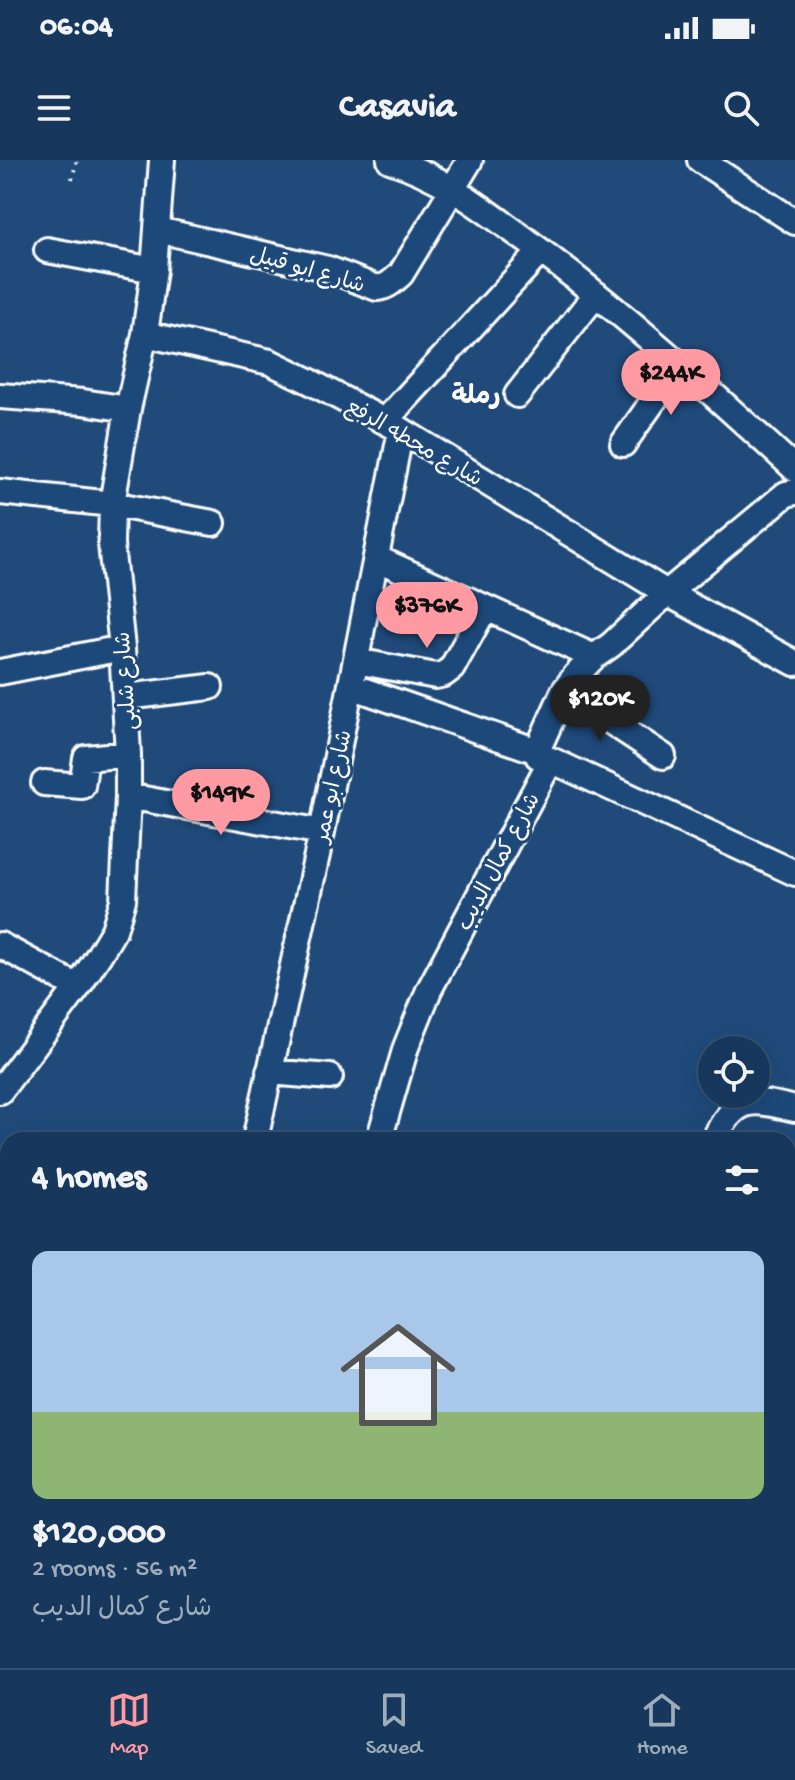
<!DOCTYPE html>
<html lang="en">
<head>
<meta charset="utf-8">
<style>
  :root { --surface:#17385c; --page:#244365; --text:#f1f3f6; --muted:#9eacbb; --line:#365272; --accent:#ff9aa2 }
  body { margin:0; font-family:"Gochi Hand","Playpen Sans Arabic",sans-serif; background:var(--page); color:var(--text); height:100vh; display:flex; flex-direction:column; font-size:30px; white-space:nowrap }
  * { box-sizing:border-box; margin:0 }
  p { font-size:26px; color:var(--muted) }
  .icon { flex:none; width:44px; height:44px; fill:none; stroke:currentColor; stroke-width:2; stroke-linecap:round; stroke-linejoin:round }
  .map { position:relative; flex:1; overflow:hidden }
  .side { position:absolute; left:0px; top:972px; width:796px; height:536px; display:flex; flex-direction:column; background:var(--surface); border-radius:24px 24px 0 0; box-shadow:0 8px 32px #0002,0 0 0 2px var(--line) }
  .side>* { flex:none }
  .controls { position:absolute; left:698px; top:876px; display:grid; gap:16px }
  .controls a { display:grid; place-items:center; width:72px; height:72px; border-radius:50%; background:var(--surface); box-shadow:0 8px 32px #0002,0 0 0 2px var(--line); font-size:40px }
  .price { position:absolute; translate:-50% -68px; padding:0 18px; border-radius:28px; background:var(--accent); color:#111; font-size:26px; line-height:52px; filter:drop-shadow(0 2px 4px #0008) }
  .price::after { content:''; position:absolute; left:50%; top:48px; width:24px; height:18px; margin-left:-12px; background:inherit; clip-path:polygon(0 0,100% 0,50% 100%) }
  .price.current { background:#222; color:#fff }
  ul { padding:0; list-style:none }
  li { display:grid; align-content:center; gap:16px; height:424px; padding:0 32px }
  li+li { border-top:2px solid var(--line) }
  li span { display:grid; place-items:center; height:248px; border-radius:16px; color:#555 }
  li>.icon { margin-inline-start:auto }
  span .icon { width:144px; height:144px; fill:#fffc; stroke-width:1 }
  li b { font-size:34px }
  h2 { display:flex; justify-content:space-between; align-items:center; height:96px; padding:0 32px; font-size:34px }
  .status { display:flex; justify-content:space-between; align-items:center; height:56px; padding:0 40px; background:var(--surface); direction:ltr }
  .status svg { height:22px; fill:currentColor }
  header { display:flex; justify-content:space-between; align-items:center; height:104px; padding:0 32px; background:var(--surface); font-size:36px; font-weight:700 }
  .dock { display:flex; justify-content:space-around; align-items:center; height:112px; border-top:2px solid var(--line); background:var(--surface); font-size:22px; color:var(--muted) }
  .dock a { display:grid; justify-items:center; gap:4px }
  .dock .current { color:var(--accent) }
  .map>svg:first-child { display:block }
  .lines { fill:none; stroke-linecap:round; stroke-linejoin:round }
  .street-casing { stroke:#fff; stroke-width:30 }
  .secondary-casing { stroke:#fff; stroke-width:40 }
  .path { stroke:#fff; stroke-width:4; stroke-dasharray:2 6; stroke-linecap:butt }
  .street { stroke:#1f4a7a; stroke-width:24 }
  .secondary { stroke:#1f4a7a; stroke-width:34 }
  .labels { text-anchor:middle; stroke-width:6; stroke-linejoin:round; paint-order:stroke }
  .street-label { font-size:22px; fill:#fff; stroke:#1f4a7a }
  .quarter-label { font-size:26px; font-weight:bold; fill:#fff; stroke:#1f4a7a }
</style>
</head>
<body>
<div class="status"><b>06:04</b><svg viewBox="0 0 49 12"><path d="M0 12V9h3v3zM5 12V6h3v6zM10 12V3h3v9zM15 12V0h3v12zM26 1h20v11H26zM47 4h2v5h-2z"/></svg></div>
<header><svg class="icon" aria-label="menu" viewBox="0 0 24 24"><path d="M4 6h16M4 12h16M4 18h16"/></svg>Casavia<svg class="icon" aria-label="search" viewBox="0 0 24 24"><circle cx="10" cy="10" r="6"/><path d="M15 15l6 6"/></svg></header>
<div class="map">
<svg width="795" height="1508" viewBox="0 0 795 1508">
  <rect width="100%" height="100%" fill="#1f4a7a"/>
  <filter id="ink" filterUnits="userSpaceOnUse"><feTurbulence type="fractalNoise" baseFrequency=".0125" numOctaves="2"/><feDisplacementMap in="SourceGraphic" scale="16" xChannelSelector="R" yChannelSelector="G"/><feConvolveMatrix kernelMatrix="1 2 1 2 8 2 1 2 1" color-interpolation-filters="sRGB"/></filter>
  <g filter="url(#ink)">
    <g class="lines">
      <defs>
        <path id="street" d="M390,0C445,18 480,47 526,80C621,150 708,229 795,309
          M700,0L795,62
          M158,70L328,109L377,128C388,127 393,121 401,114L470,0
          M47,90L154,110
          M145,174L270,202L309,221L401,270L667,433L795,503
          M517,235L596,134
          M0,236L83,242L128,249
          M385,261L541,91
          M623,284L680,203
          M0,332L112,344L213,363
          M376,398L594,497
          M356,501L436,516L444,514L452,508L485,448
          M0,512L122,488
          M351,526L537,591
          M564,531L663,596
          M126,537L210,527
          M551,600L795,713
          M44,623L82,626L86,598L128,594
          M128,636L322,672
          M0,785L78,827
          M269,912L330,917
          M0,931L78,827L99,795L114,770L123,740L128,636V594L122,488L111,384L112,344L128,249L145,174L154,110L162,0
          M255,980L322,672L401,270
          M379,980L406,887L429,830L551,600L538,596L537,591L564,531L576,515L594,497L611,485L667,433L786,334L795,332
          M714,980C735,936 751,938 795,949
          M788,1221L795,1208
          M788,1422L795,1426
          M788,1484L795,1487
          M36,1500L46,1508
          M217,1508L221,1500
          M321,1508L323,1500
          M401,1508L404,1500
          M640,1508L644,1500"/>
        <path id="secondary" d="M0,1253L8,1256
          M295,1500L304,1508"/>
      </defs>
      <use href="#street" class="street-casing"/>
      <use href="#secondary" class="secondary-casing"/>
      <path class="path" d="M72,19L77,0"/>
      <use href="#street" class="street"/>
      <use href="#secondary" class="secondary"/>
    </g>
  </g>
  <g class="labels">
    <g class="street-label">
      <text transform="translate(308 108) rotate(16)" y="8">شارع ابو قبيل</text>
      <text transform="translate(415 281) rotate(30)" y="8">شارع محطه الرفع</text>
      <text transform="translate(124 521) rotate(-94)" y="8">شارع شلبى</text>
      <text transform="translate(331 626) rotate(-78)" y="8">شارع ابو عمر</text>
      <text transform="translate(497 701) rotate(-62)" y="8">شارع كمال الديب</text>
    </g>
    <g class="quarter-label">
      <text x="476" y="243">رملة</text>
    </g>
  </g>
</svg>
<div class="controls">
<a><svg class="icon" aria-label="locate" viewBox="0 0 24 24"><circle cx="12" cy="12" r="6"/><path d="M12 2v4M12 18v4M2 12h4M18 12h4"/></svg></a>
</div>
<b class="price" style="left:671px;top:257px">$244K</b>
<b class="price" style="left:427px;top:490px">$376K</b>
<b class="price current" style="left:600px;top:583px">$120K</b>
<b class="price" style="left:221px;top:677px">$149K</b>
<section class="side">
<h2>4 homes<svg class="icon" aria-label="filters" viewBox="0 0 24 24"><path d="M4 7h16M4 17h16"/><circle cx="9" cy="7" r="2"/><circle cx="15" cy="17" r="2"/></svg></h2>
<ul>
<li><span style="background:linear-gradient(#a9c7e8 65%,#8fb573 0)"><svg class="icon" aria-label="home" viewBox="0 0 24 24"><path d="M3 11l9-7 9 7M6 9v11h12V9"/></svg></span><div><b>$120,000</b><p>2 rooms · 56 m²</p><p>شارع كمال الديب</p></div></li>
</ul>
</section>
</div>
<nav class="dock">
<a class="current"><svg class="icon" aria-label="map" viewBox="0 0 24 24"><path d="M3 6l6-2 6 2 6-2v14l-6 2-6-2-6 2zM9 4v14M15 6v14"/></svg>Map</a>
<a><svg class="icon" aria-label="saved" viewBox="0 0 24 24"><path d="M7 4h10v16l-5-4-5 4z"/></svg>Saved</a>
<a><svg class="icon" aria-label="home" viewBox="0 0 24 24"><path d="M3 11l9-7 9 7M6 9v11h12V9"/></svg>Home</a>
</nav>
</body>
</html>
